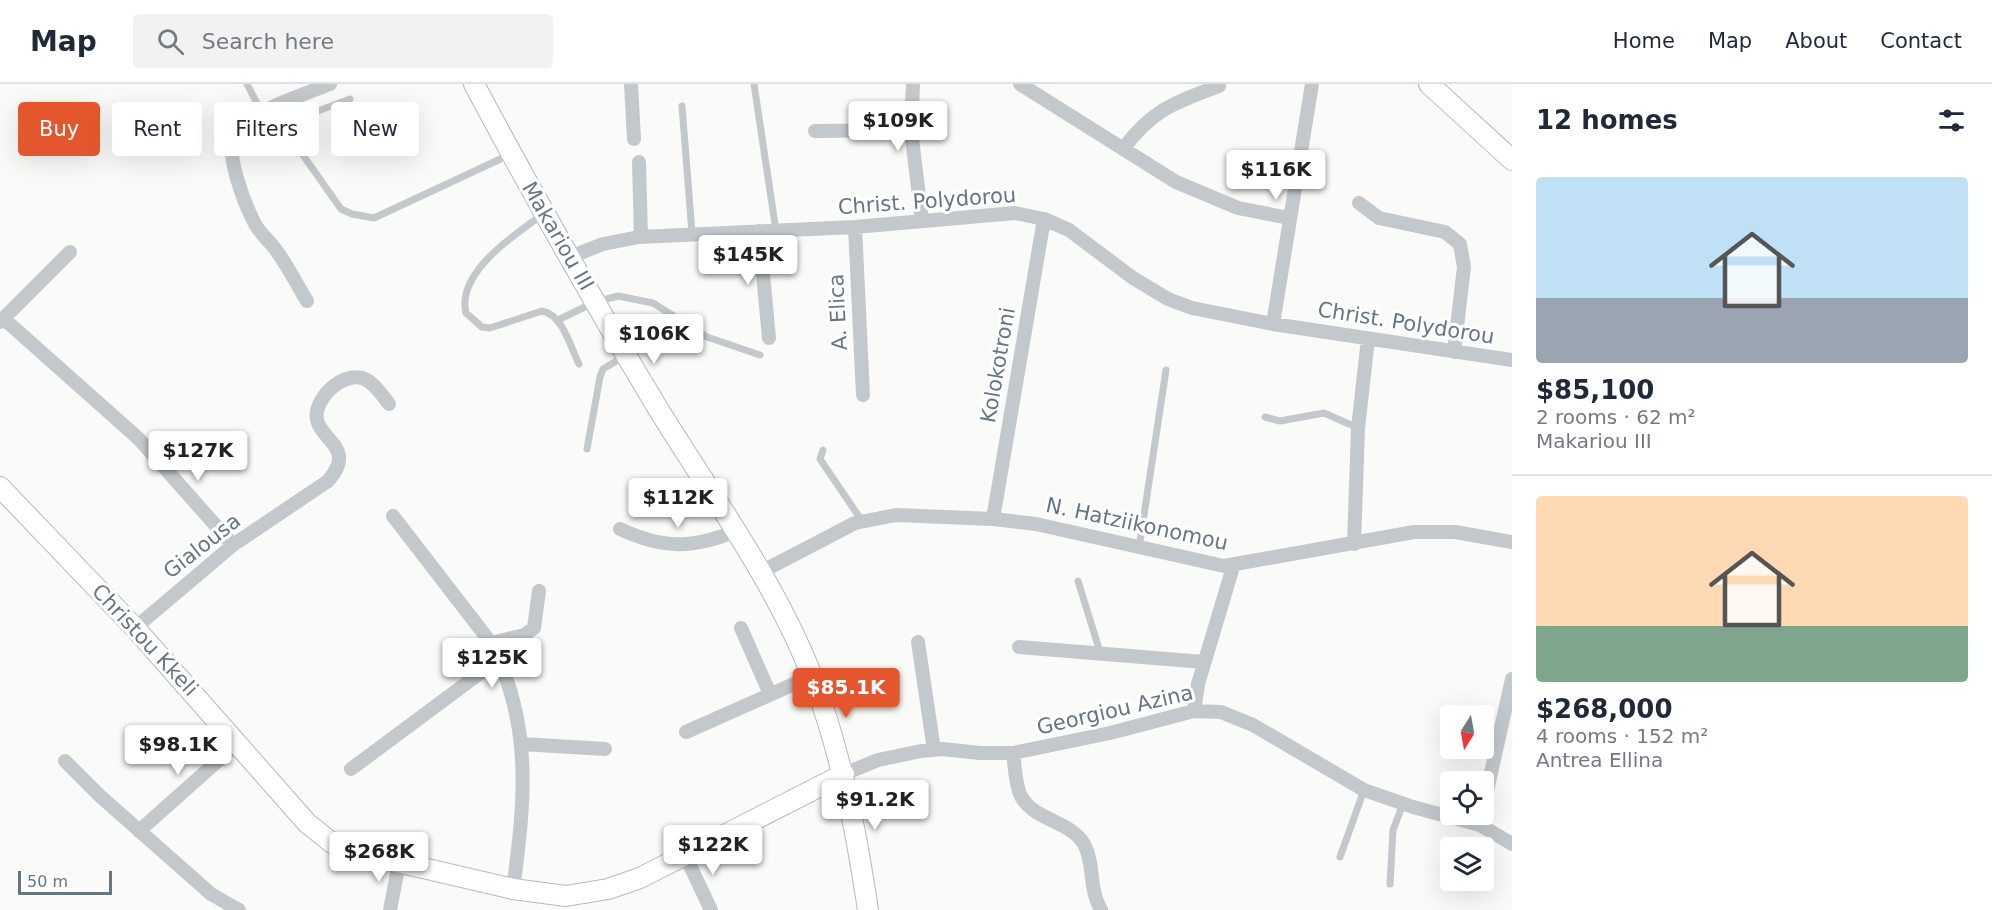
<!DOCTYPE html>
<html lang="en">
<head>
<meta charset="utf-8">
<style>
  :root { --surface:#fff; --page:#f2f2f3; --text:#1f2937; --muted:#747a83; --line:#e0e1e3; --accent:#e4572e }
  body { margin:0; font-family:"DejaVu Sans",sans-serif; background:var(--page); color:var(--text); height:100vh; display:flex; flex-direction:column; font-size:22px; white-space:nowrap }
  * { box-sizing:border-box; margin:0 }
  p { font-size:20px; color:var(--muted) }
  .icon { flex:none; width:33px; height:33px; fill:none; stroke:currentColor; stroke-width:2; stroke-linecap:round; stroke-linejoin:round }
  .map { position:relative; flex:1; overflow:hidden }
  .side { display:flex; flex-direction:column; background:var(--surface); width:480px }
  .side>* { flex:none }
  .top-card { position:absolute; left:18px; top:18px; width:570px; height:54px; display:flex; gap:12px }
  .needle { width:39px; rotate:191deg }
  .controls { position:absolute; left:1440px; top:621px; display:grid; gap:12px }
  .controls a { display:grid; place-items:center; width:54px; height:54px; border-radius:6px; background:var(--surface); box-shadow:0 6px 24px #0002; font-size:30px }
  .scale { position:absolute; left:18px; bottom:15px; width:94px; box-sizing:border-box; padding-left:6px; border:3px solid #657683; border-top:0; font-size:16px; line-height:21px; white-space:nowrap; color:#657683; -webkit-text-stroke:4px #fff; paint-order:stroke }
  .price { position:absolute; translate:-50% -51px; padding:0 14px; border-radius:6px; background:#fff; color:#222; font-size:20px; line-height:39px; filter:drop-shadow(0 2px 3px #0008) }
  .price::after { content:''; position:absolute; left:50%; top:36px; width:18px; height:14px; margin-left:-9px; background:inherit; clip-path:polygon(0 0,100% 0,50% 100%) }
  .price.active { background:var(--accent); color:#fff }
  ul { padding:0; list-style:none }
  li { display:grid; align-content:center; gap:12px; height:318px; padding:0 24px }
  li+li { border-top:2px solid var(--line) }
  li span { display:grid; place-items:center; height:186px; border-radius:6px; color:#555 }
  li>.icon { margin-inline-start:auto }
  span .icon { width:108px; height:108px; fill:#fffc; stroke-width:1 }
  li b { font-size:26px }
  h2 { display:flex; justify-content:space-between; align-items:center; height:72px; padding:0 24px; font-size:26px }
  .pill { padding:0 21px; border-radius:6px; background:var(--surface); box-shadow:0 6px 24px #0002; font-size:21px; line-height:54px }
  .pill.active { background:var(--accent); color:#fff }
  header { display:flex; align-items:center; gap:36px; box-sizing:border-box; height:84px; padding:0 30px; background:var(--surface); border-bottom:2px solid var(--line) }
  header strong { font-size:28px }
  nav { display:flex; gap:33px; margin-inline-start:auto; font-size:21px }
  .search { width:420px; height:54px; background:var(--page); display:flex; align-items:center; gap:15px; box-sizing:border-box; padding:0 21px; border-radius:6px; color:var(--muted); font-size:22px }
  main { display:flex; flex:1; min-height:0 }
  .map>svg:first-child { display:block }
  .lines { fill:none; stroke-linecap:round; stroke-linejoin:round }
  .secondary-casing { stroke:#b3babf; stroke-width:22 }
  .lane { stroke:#c3c8cc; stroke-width:7 }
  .street { stroke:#c3c8cc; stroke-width:14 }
  .secondary { stroke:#fff; stroke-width:20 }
  .labels { text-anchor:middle; stroke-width:6; stroke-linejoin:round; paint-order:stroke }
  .street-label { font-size:21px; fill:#657683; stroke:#fff }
</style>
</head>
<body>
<header>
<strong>Map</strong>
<div class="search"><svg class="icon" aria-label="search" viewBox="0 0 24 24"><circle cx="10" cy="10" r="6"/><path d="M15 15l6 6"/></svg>Search here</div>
<nav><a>Home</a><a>Map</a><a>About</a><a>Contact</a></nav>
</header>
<main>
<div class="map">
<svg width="1512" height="826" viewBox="0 0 1512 826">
  <rect width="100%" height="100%" fill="#fafaf8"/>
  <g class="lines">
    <defs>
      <path id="secondary" d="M474,0C532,109 593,217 657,323C711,411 774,495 812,592C841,668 856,746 868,826
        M1429,0L1512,76
        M0,403L135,544L307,739L332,759L359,769L513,805L566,812L608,805L640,794L844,690"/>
    </defs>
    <use href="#secondary" class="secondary-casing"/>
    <path class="lane" d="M247,0L262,29
      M754,0L776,147
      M350,15L299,34L290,47L298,64L341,125L352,130L374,134L509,71
      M682,22L692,149
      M542,131C515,150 456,189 466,229L482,243L490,244L542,227C563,231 570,262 579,280
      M558,236L595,218L618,212L653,219L707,253L760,271
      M1265,333L1280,337L1324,329L1358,344
      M587,365L600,293L603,285L623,273
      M823,366L820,375L862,437
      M1139,464L1166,286
      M1078,497L1100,568
      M1340,773L1364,706
      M1390,800L1393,746L1403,720"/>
    <path class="street" d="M631,0L634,55
      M913,0L911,46L922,137
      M1020,0L1176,98L1238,124L1289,134
      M815,47L911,46
      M1123,65C1153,25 1174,19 1219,2
      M639,78L641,153
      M1359,119L1379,134L1445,148L1460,160L1464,183L1454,268
      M855,143L863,311
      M759,147L769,254
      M570,173L603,160L639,153L855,143L1015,129L1044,135L1069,146L1133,194L1168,215L1192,224L1273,240L1512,276
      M307,217C297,201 289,184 278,169C272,159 261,151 255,140C245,121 223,66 235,47C245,30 310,8 330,0
      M3,234L139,355L233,461
      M0,238L70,168
      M1273,240L1312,0
      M393,432L491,559C533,640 525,718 513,805
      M993,435L1044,135
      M620,445C663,465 692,465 736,447
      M1354,460L1358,344L1368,255
      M761,488L855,439L896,431L993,435L1036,440L1224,482L1414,448H1455L1512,458
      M135,544L233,461L328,397C334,390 340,382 339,372C337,358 320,350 317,336C313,315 342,288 362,294C373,297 382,311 389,320
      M741,544L770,610
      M918,558L934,666
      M491,559L524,551L534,544L539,507
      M1019,563L1204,578
      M1194,627L1198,600L1233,483
      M686,648L812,592
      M522,660L605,665
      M1013,669C1015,682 1015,698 1020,710C1031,736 1070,736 1084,760C1095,780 1088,803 1101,826
      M65,677L100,712L211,810L239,826
      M351,685L499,575
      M844,690L878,676L921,667L942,665L980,669H1013L1110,649L1194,627L1221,628L1253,641L1364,706L1413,723L1480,741L1512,760
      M1484,720L1512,595
      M139,747L238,659
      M685,771L711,826
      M390,826L399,779"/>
    <use href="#secondary" class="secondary"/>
  </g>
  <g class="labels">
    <g class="street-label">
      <text transform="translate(927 117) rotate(-4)" y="7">Christ. Polydorou</text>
      <text transform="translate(558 152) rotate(60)" y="7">Makariou III</text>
      <text transform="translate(838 228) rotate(-93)" y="7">A. Elica</text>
      <text transform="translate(1406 239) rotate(9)" y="7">Christ. Polydorou</text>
      <text transform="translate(998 281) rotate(-80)" y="7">Kolokotroni</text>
      <text transform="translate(1137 440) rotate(12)" y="7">N. Hatziikonomou</text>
      <text transform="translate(202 462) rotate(-38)" y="7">Gialousa</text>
      <text transform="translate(145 556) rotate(47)" y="7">Christou Kkeli</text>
      <text transform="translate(1115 626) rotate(-13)" y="7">Georgiou Azina</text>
    </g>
  </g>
</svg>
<div class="controls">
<a><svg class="needle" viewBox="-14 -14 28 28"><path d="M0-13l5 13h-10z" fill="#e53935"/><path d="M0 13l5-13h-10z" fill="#747a83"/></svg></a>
<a><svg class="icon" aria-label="locate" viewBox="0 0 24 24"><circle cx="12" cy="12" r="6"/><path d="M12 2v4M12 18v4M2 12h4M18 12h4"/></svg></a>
<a><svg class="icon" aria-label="layers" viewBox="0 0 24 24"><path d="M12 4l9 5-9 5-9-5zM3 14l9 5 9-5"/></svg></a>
</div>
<div class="scale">50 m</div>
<b class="price" style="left:898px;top:68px">$109K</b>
<b class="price" style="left:1276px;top:117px">$116K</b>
<b class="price" style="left:748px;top:202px">$145K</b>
<b class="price" style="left:654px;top:281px">$106K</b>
<b class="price" style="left:198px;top:398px">$127K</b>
<b class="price" style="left:678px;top:445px">$112K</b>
<b class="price" style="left:492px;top:605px">$125K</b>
<b class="price active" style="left:846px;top:635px">$85.1K</b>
<b class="price" style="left:178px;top:692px">$98.1K</b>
<b class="price" style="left:875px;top:747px">$91.2K</b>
<b class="price" style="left:713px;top:792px">$122K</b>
<b class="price" style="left:379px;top:799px">$268K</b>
<div class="top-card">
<a class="pill active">Buy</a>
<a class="pill">Rent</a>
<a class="pill">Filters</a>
<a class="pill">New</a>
</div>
</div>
<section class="side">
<h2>12 homes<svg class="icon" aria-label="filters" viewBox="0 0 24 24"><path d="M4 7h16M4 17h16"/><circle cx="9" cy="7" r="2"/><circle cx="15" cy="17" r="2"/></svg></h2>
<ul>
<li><span style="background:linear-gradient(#bfe0f5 65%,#9aa5b1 0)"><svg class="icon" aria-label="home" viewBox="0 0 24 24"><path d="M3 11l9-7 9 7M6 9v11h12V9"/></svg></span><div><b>$85,100</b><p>2 rooms · 62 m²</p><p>Makariou III</p></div></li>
<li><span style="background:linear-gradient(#ffd9b3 70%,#7fa58c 0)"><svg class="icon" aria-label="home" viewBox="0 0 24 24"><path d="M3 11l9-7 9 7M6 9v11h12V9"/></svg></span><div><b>$268,000</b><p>4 rooms · 152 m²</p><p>Antrea Ellina</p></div></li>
</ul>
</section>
</main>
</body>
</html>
